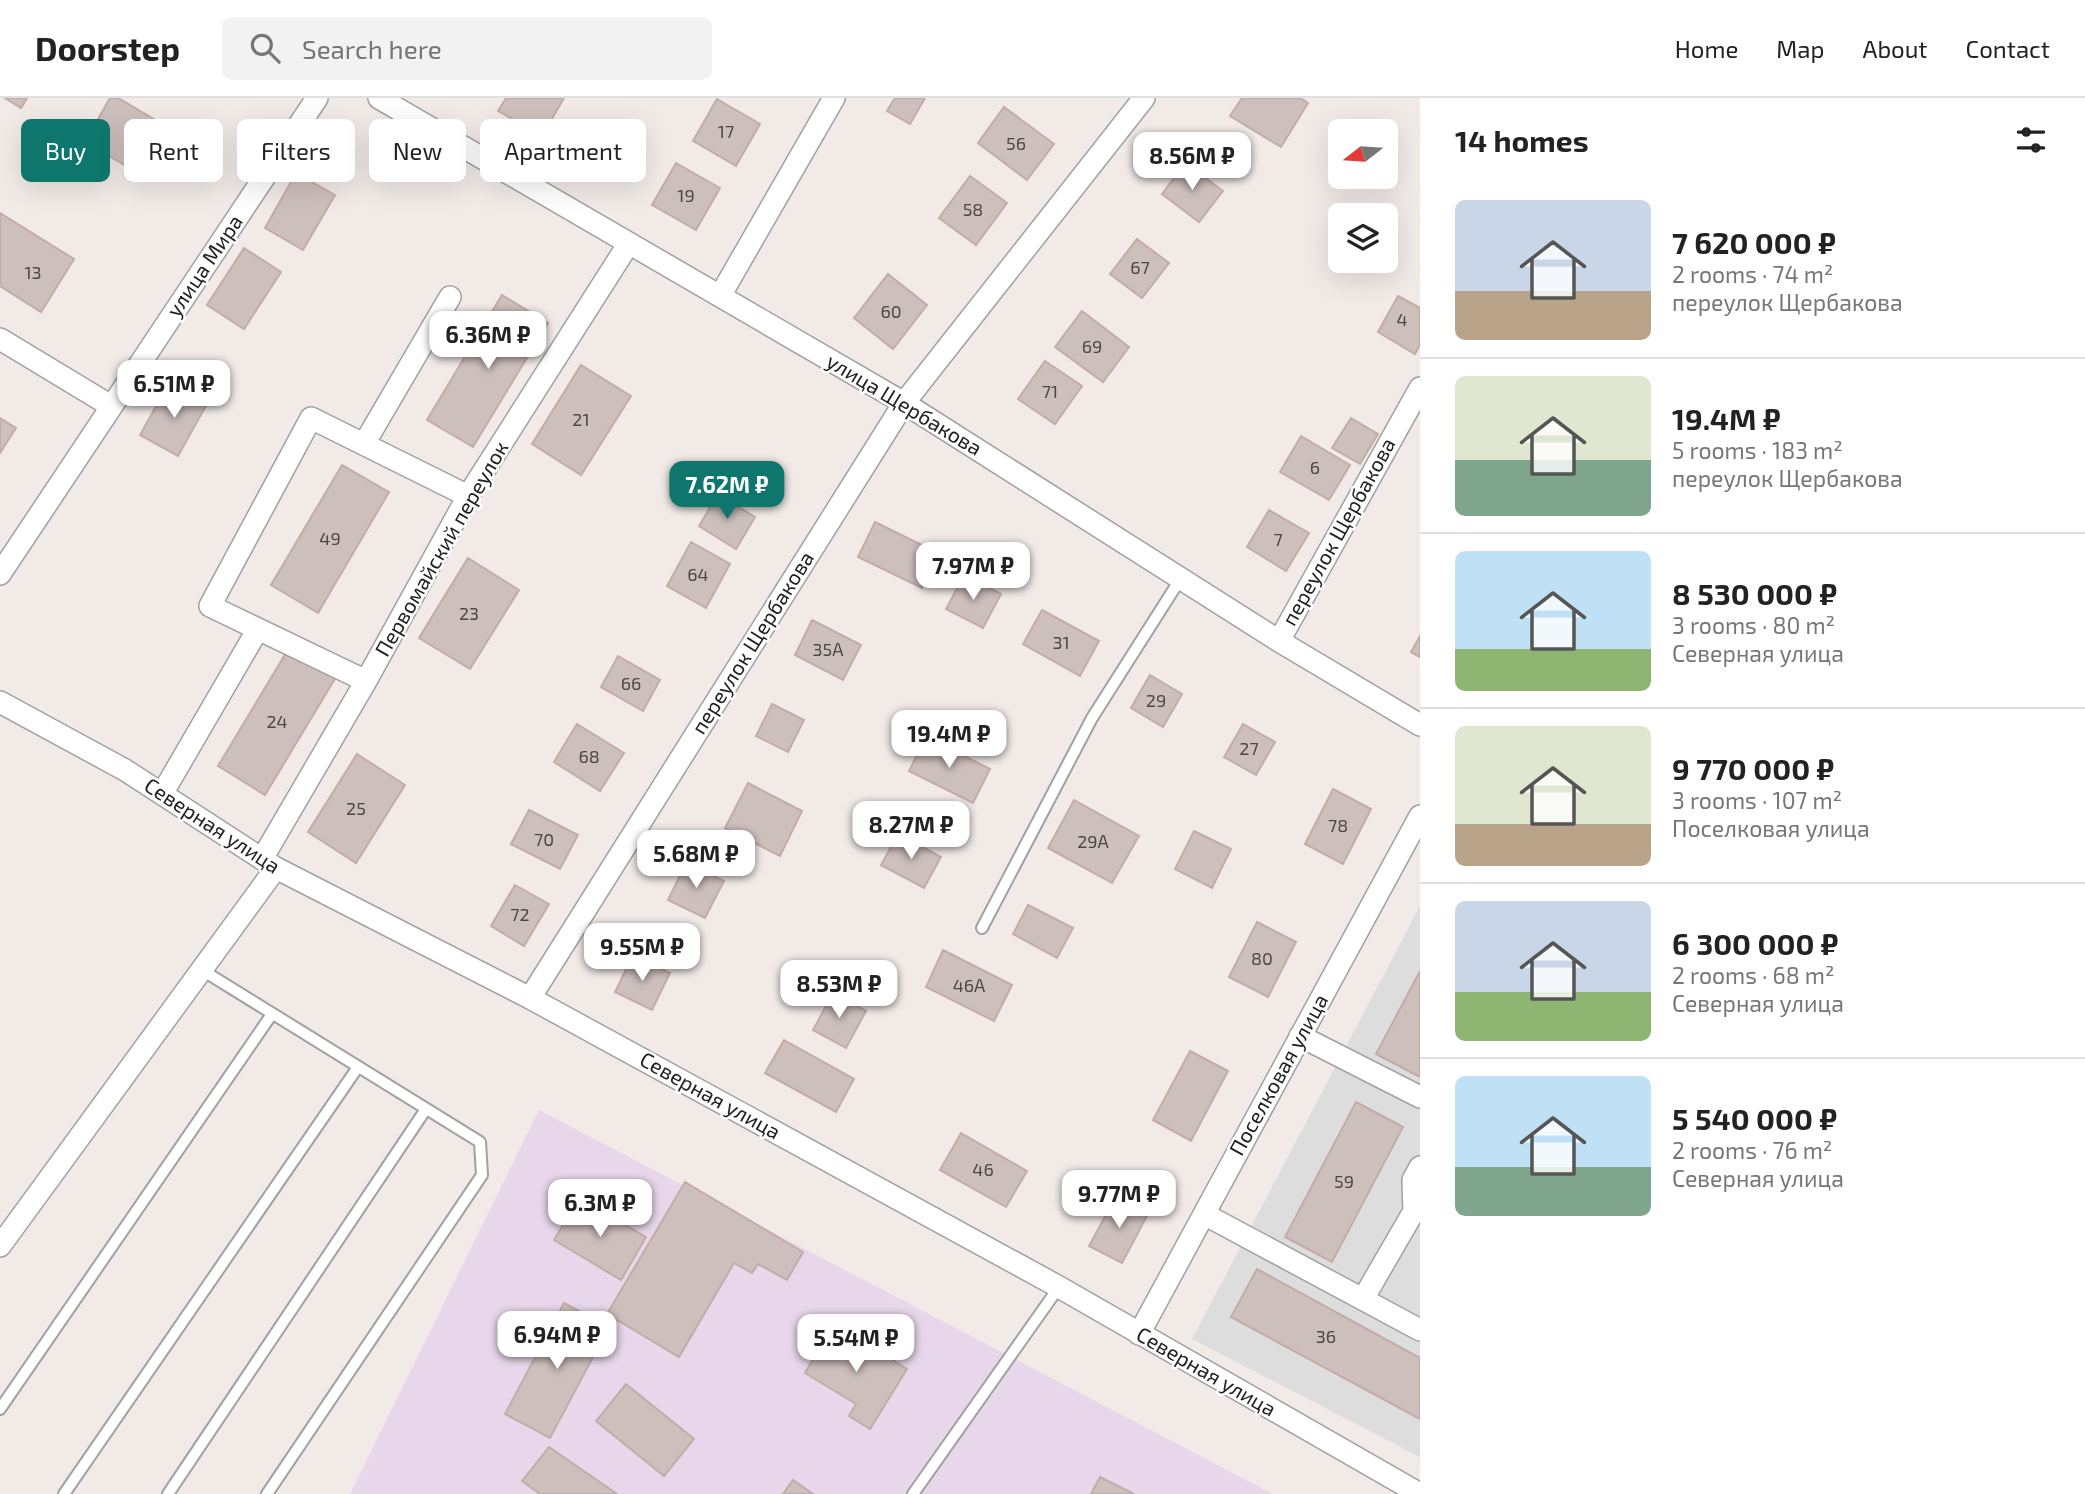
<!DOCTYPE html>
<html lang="en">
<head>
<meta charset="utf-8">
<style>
  :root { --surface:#fff; --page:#f2f2f2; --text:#222; --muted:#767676; --line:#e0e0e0; --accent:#0f766e }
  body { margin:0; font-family:"Exo 2",sans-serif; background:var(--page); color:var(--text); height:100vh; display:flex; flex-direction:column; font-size:26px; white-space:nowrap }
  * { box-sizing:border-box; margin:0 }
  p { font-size:23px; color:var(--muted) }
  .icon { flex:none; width:38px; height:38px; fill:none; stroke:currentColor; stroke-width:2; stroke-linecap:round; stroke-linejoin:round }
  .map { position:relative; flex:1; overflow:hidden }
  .sheet { display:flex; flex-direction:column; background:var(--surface); width:665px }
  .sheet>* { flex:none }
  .hud { position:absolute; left:21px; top:21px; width:665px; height:63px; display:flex; gap:14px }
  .needle { width:46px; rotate:253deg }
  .fabs { position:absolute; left:1328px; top:21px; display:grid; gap:14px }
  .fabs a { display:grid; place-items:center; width:70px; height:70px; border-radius:10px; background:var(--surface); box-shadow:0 7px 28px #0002; font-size:35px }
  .price { position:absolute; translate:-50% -60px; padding:0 16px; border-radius:14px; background:#fff; color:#222; font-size:23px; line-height:46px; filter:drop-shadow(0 2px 4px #0008) }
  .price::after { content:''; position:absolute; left:50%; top:42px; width:21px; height:16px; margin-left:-10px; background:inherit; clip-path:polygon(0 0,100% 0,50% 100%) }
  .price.active { background:var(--accent); color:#fff }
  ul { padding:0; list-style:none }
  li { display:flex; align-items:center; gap:21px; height:175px; padding:0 35px }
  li+li { border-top:2px solid var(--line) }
  li span { display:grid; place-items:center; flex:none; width:196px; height:140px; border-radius:10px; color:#555 }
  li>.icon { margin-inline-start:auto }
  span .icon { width:84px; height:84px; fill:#fffc; stroke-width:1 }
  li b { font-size:30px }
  h2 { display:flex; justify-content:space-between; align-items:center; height:84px; padding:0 35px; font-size:30px }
  .chip { padding:0 24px; border-radius:10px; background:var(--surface); box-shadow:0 7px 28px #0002; font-size:24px; line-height:63px }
  .chip.active { background:var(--accent); color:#fff }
  header { display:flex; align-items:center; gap:42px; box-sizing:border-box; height:98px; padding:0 35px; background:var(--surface); border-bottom:2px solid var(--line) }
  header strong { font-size:33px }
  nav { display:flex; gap:38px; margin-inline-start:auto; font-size:24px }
  .search { width:490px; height:63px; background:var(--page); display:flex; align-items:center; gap:18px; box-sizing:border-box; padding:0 24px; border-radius:10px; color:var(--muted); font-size:26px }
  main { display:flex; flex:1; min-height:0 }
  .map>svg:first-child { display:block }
  .residential { fill:#dedddd }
  .industrial { fill:#e8d7ea }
  .building { fill:#cdbfbc; stroke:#c3aca7; stroke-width:2 }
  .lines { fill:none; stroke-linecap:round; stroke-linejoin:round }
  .lane-casing { stroke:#a1a1a1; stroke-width:14 }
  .street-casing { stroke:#a1a1a1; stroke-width:24 }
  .lane { stroke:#fff; stroke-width:10 }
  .street { stroke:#fff; stroke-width:21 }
  .labels { text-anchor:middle; stroke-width:5; stroke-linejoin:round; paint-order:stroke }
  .number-label { font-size:18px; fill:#4b4847 }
  .street-label { font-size:21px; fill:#202020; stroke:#fff }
</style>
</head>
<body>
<header>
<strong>Doorstep</strong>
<div class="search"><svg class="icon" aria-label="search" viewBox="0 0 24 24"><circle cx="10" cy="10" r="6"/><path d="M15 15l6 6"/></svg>Search here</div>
<nav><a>Home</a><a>Map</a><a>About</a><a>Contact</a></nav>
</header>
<main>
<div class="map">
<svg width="1420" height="1396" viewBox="0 0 1420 1396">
  <rect width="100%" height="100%" fill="#f1eae6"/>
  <path class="residential" d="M1420,808V1359L1192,1241Z"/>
  <path class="industrial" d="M539,1012L1273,1396H350Z"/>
  <path class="building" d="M5,0H27L21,10Z
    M110,0H118L171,31L143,78L85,44Z
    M506,0H564L542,38L498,13Z
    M895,0H925L910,26L887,13Z
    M1242,0H1300L1308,5L1281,49L1230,18Z
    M717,1L760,26L736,68L693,43Z
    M1004,9L1054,46L1027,82L978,45Z
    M676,65L720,90L696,132L652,107Z
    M1185,65L1223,93L1199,124L1162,96Z
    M296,75L335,97L303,152L265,130Z
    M970,78L1007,105L976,147L939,120Z
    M0,115L74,161L41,214L0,188Z
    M1137,141L1169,165L1142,200L1110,176Z
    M244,150L281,174L244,231L207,207Z
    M888,176L927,207L893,251L854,220Z
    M502,197L548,225L473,349L427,322Z
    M1398,198L1420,210V247L1415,256L1378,234Z
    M1082,213L1129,249L1103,284L1055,249Z
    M1045,263L1082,288L1055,326L1018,301Z
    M581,267L631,298L581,377L532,346Z
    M169,285L207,306L178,358L140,337Z
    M0,320L16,330L0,355Z
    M1351,320L1378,336L1360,366L1332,350Z
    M1301,338L1350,367L1329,402L1280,374Z
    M342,367L389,394L318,515L271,487Z
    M718,396L755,419L736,451L699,428Z
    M1269,412L1309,435L1286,473L1247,449Z
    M875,424L938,455L922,490L858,459Z
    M691,444L730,466L706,510L667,488Z
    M468,460L519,492L470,571L419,540Z
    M964,477L1001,496L983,530L946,511Z
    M1042,512L1099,543L1080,578L1023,546Z
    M812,522L861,547L843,582L795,557Z
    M1420,538V559L1411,554Z
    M289,550L336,579L265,697L218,668Z
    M618,558L660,582L643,613L601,589Z
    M1150,577L1182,596L1163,629L1131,610Z
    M772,606L804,622L788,654L756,638Z
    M577,626L624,655L600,693L554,664Z
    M1243,626L1275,644L1256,677L1224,659Z
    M926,639L990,671L973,705L909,673Z
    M357,656L405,687L356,765L308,734Z
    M748,685L802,713L780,758L725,730Z
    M1333,691L1371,711L1343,766L1305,746Z
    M1074,702L1139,738L1112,785L1048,750Z
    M529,712L578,737L560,771L511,746Z
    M1194,733L1231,751L1212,790L1175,771Z
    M898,736L941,759L924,790L881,767Z
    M686,765L724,783L705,820L668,802Z
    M515,787L549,806L524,848L491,828Z
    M1028,807L1073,830L1057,860L1013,836Z
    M1257,824L1296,844L1268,899L1229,879Z
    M943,852L1012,887L994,923L926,889Z
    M633,857L670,875L652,912L615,894Z
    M1420,873V979L1376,956Z
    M833,895L866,913L846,950L813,932Z
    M784,942L854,981L836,1014L765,975Z
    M1190,953L1228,973L1191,1043L1153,1022Z
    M1356,1004L1403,1029L1332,1164L1285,1139Z
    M961,1035L1027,1073L1006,1109L940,1072Z
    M685,1084L803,1154L787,1182L758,1166L752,1175L734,1165L679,1259L607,1216Z
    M1116,1098L1148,1116L1122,1165L1089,1148Z
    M579,1100L646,1139L621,1182L554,1142Z
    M1257,1171L1420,1260V1321L1231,1219Z
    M564,1205L609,1229L550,1340L505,1316Z
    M834,1226L907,1271L870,1331L849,1318L856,1306L805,1275Z
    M626,1286L694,1341L664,1378L596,1323Z
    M549,1349L617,1396H540L522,1383Z
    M1100,1379L1134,1396H1091Z
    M793,1382L813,1396H783Z"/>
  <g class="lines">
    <defs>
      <path id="lane" d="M982,830L1092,620L1181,480
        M202,872L480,1044L482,1077L267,1396
        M0,1311L272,916
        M64,1396L358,969
        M168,1396L426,1011
        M913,1396L1059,1189"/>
      <path id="street" d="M379,0L904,305L1279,543L1420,627
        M720,198L834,0
        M0,241L111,308
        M364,346L450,199
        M0,476L317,0
        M1279,543L1420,290
        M366,583L210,508L311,320L468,398
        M0,604L125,672L276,770L530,900L1059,1189L1420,1396
        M162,696L258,531
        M262,761L366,583L468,398L629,145
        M530,900L904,305L1144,0
        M1300,938L1420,999
        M1204,1116L1420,1232
        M0,1148L276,770
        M1363,1201L1414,1113L1413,1082L1420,1069
        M1139,1236L1420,718"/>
    </defs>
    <use href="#lane" class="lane-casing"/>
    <use href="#street" class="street-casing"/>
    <use href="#lane" class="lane"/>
    <use href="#street" class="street"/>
  </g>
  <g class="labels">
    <g class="number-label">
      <text x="726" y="40">17</text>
      <text x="1016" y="52">56</text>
      <text x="686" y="104">19</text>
      <text x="973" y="118">58</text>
      <text x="1140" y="176">67</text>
      <text x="33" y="181">13</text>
      <text x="891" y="220">60</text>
      <text x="1402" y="228">4</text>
      <text x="1092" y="255">69</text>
      <text x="1050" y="300">71</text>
      <text x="581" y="328">21</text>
      <text x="1315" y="376">6</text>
      <text x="330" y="447">49</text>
      <text x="1278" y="448">7</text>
      <text x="698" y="483">64</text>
      <text x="469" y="522">23</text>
      <text x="1061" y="551">31</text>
      <text x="828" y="558">35А</text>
      <text x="631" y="592">66</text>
      <text x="1156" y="609">29</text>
      <text x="277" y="630">24</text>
      <text x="1249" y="657">27</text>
      <text x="589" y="665">68</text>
      <text x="356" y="717">25</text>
      <text x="1338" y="734">78</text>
      <text x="544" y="748">70</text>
      <text x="1093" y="750">29А</text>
      <text x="520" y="823">72</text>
      <text x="1262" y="867">80</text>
      <text x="969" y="894">46А</text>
      <text x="983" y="1078">46</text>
      <text x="1344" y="1090">59</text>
      <text x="1326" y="1245">36</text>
    </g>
    <g class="street-label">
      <text transform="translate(205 168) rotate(-56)" y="7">улица Мира</text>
      <text transform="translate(904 307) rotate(31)" y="7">улица Щербакова</text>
      <text transform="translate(1339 434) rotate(-61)" y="7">переулок Щербакова</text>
      <text transform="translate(442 451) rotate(-60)" y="7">Первомайский переулок</text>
      <text transform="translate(753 545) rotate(-58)" y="7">переулок Щербакова</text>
      <text transform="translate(212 728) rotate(33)" y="7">Северная улица</text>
      <text transform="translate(1279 977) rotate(-61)" y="7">Поселковая улица</text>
      <text transform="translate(710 998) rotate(29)" y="7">Северная улица</text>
      <text transform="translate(1206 1274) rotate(30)" y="7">Северная улица</text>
    </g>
  </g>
</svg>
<div class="fabs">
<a><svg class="needle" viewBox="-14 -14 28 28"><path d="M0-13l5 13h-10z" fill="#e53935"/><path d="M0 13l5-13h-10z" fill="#767676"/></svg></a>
<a><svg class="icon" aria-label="layers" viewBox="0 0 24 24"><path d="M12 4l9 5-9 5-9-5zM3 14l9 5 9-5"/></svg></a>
</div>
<b class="price" style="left:1192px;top:94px">8.56M ₽</b>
<b class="price" style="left:488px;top:273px">6.36M ₽</b>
<b class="price" style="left:174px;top:322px">6.51M ₽</b>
<b class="price active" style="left:727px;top:423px">7.62M ₽</b>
<b class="price" style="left:973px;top:504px">7.97M ₽</b>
<b class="price" style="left:949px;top:672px">19.4M ₽</b>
<b class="price" style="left:911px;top:763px">8.27M ₽</b>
<b class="price" style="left:696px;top:792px">5.68M ₽</b>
<b class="price" style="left:642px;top:885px">9.55M ₽</b>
<b class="price" style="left:839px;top:922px">8.53M ₽</b>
<b class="price" style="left:1119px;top:1132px">9.77M ₽</b>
<b class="price" style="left:600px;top:1141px">6.3M ₽</b>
<b class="price" style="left:557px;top:1273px">6.94M ₽</b>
<b class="price" style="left:856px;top:1276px">5.54M ₽</b>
<div class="hud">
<a class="chip active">Buy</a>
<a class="chip">Rent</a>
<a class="chip">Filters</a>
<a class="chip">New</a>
<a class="chip">Apartment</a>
</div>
</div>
<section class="sheet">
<h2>14 homes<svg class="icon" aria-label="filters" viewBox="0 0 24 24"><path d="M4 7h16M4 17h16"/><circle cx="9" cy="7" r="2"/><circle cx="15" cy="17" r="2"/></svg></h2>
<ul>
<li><span style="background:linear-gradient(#c9d6e8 65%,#b9a48a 0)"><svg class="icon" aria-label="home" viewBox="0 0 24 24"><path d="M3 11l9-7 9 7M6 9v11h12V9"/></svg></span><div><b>7 620 000 ₽</b><p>2 rooms · 74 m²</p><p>переулок Щербакова</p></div></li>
<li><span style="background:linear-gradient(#dfe7d0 60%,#7fa58c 0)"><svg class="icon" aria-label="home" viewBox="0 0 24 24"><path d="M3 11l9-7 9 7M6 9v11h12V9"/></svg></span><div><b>19.4M ₽</b><p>5 rooms · 183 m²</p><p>переулок Щербакова</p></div></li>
<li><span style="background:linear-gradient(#bfe0f5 70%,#8fb573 0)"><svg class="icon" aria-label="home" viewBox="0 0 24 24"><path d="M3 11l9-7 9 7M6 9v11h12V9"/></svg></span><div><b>8 530 000 ₽</b><p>3 rooms · 80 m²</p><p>Северная улица</p></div></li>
<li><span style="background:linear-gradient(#dfe7d0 70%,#b9a48a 0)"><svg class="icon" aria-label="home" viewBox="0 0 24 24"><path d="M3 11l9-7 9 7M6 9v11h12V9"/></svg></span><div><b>9 770 000 ₽</b><p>3 rooms · 107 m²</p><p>Поселковая улица</p></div></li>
<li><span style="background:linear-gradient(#c9d6e8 65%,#8fb573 0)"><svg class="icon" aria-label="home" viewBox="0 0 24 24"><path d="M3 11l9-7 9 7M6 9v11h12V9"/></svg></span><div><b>6 300 000 ₽</b><p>2 rooms · 68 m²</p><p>Северная улица</p></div></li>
<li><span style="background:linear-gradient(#bfe0f5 65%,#7fa58c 0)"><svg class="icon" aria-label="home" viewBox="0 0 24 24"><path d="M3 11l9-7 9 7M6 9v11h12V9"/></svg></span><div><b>5 540 000 ₽</b><p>2 rooms · 76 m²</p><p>Северная улица</p></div></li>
</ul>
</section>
</main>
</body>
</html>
